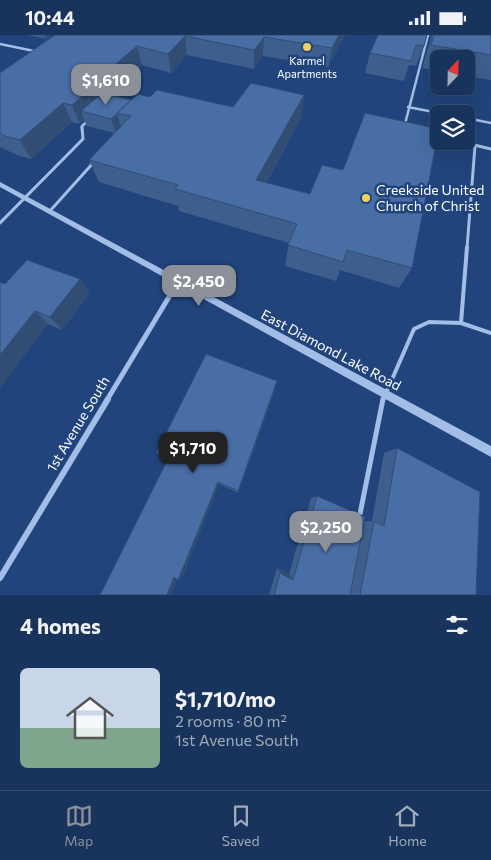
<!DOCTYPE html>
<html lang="en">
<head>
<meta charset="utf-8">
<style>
  :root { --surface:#18335c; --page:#213b62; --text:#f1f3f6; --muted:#9faabb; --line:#364e72; --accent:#8c9099 }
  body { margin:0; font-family:Commissioner,sans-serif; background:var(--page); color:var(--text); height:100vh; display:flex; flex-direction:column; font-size:19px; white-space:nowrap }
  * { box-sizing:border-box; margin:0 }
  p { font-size:16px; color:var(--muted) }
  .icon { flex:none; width:28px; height:28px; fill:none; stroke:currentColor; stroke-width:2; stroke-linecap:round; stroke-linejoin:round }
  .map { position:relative; height:560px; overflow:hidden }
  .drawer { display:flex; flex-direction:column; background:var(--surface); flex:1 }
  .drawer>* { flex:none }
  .needle { width:32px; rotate:22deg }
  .fabs { position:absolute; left:430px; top:15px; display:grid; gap:10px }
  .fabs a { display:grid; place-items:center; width:45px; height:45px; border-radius:8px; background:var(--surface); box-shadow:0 5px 20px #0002,0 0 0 1px var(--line); font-size:25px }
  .price { position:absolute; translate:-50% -42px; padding:0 11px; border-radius:10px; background:var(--accent); color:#fff; font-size:16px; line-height:32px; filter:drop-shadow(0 1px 2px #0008) }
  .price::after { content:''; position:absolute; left:50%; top:30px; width:15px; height:11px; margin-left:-8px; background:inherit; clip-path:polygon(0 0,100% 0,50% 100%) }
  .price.on { background:#222; color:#fff }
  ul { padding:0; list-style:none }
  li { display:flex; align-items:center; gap:15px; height:125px; padding:0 20px }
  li+li { border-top:1px solid var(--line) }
  li span { display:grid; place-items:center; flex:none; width:140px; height:100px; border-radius:8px; color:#555 }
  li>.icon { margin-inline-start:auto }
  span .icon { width:60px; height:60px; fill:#fffc; stroke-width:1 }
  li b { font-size:21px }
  h2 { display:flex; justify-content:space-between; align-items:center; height:60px; padding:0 20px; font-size:21px }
  .status { display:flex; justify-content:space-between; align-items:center; height:35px; padding:0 25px; background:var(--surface); direction:ltr }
  .status svg { height:14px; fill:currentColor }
  .tab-bar { display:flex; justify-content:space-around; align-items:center; height:70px; border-top:1px solid var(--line); background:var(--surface); font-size:14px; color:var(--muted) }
  .tab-bar a { display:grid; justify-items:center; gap:2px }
  .tab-bar .on { color:var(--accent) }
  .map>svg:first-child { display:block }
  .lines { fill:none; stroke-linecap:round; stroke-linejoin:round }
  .service-far3 { stroke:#a2bee6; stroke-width:2.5 }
  .service-far2 { stroke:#a2bee6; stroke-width:3 }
  .service-far1 { stroke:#a2bee6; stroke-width:4 }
  .service { stroke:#a2bee6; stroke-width:5 }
  .minor-far1 { stroke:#a2bee6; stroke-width:5 }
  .minor { stroke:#a2bee6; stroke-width:6 }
  .tertiary { fill:#a2bee6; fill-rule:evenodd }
  .wall { fill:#3e5f8e }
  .shaded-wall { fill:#324d74 }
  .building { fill:#486ea5; stroke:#324d74 }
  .poi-dot { fill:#f4d063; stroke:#20447b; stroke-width:2 }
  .labels { text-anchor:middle; stroke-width:5; stroke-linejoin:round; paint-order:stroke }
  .far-poi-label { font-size:11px; fill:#fff; stroke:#20447b }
  .poi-label { font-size:14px; fill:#fff; stroke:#20447b; text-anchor:start }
  .street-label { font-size:14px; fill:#fff; stroke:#20447b }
</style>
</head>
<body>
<div class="status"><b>10:44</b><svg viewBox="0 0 49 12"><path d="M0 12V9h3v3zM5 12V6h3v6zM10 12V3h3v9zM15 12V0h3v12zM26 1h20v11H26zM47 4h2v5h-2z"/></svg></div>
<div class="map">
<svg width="491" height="560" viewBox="0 0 491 560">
  <rect width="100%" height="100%" fill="#20447b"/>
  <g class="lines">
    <path class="service-far3" d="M0,9L34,16
      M112,64L124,54
      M408,72L444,79
      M466,83L491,88
      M405,89L428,0
      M82,94V91L89,85"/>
    <path class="service-far2" d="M458,106L491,114
      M49,177L94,127
      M0,188L83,104L82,92
      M467,213L475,111"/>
    <path class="service-far1" d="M461,288L467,212
      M383,365L414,294L429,287L461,288L491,298"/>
    <path class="service" d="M359,484L383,364"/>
    <path class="minor-far1" d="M107,365L178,247"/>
    <path class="minor" d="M0,543L108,364"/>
    <path class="tertiary" d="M0,147L491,411V422L0,152Z"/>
  </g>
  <path class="wall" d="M28,0H51L46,4Z
    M54,0H345L328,32L263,21L254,34L187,20L171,38L142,30L109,59L131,65L150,62L233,72L304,60L301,83L266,148L412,233L399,253L340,235L336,246L285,231L289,208L179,176L178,171L99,147L89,125L114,98L87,91L84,85L80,89L72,87L31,124L17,120L0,112V38Z
    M378,0L424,11L416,31L409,30L404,46L365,38L370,18Z
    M432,0H491V45L466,41V24H439V36L422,33Z
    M5,249L90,258L62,295L48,289Z
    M275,355L238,458L219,449L183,540L178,545L177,544L171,560H100L167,425L162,422L156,418Z
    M397,413L476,560H269L277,533L289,539L311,463L317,461L364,486H372L384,418Z"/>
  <path class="shaded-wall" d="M44,0H51L46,4Z
    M339,0H345L328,32L332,13Z
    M185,1L187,20L171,38L168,19Z
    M264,2L263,21L254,34V15Z
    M137,11L142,30L99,68L81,76L84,85L80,89L72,70L90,51Z
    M304,60L301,83L255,167L256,145Z
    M63,68L72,87L31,124L20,105Z
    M117,79L122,94L116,99L111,84Z
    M80,244L90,258L62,295L50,282Z
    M35,276L48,289L0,353V320Z
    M277,346L275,355L238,458V456Z
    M218,447L219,449L183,540L178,545Z
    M277,533L289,539L293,545L280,538Z
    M180,538L171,560H167L174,542Z"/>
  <path class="building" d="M55,0H339L332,13L264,2L254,15L185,1L168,19L137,11L90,51L93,52L72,70L63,68L20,105L5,101L0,98V38Z
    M378,0H427L424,11L416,10L411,26L370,18Z
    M434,0H491V20L431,10Z
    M251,48L304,60L256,145L310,159L322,130L343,135L365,78L439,94L412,233L347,215L343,227L288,210L297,189L175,154L178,150L89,125L131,81L117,78L138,59L150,62L157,55L233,72Z
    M102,58L131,65L117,78V79L111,84L81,76Z
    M27,225L80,244L50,282L35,276L0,320V247L5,249Z
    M206,319L277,346L238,456L218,447L178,545L174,542L167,560H100L168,424L156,418Z
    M397,413L480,457L476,560H360L374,486L384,491Z
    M317,461L365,482L350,560H274L280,538L293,545Z"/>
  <g class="poi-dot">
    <circle cx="307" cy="12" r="5"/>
    <circle cx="366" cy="163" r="5"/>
  </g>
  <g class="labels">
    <g class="far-poi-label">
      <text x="307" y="30">Karmel<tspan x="307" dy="13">Apartments</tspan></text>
    </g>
    <g class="poi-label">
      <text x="376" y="160">Creekside United<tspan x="376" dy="16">Church of Christ</tspan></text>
    </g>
    <g class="street-label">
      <text transform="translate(331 315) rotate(28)" y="5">East Diamond Lake Road</text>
      <text transform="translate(78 389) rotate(-59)" y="5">1st Avenue South</text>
    </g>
  </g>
</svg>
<div class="fabs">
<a><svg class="needle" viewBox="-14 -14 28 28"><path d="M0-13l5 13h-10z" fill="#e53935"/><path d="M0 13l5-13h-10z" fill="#9faabb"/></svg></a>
<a><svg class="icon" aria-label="layers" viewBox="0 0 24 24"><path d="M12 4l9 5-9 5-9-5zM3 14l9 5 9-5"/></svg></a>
</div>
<b class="price" style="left:106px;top:71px">$1,610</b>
<b class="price" style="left:199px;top:272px">$2,450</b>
<b class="price on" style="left:193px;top:439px">$1,710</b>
<b class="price" style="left:326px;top:518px">$2,250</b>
</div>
<section class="drawer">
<h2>4 homes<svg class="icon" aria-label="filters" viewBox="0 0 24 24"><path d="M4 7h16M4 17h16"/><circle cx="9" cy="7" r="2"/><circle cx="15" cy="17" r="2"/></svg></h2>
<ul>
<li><span style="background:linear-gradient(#c9d6e8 60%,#7fa58c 0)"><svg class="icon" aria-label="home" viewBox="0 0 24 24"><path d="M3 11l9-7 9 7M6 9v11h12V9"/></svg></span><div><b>$1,710/mo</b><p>2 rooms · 80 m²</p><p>1st Avenue South</p></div></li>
</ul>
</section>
<nav class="tab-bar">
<a class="on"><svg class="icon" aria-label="map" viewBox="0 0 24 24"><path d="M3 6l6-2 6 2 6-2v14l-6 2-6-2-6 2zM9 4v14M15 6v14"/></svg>Map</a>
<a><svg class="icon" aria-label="saved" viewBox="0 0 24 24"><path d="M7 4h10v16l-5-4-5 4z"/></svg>Saved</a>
<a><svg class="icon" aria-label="home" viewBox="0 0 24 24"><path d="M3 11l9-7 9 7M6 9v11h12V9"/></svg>Home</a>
</nav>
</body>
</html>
